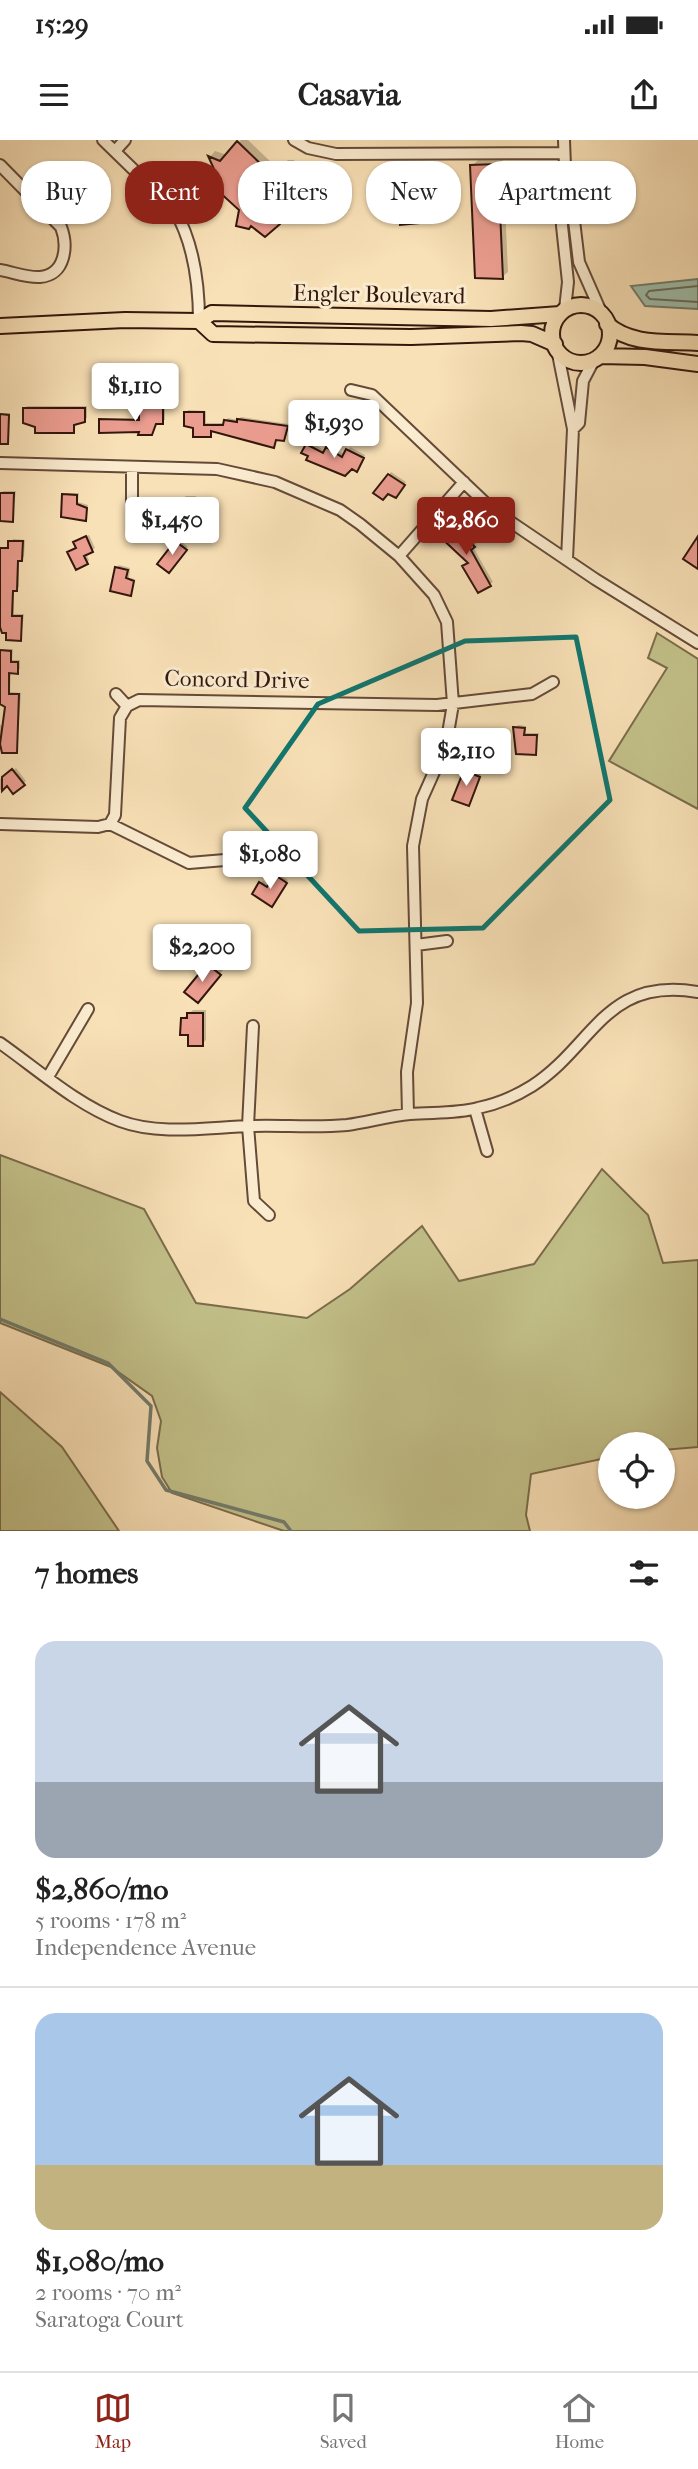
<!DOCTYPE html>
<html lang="en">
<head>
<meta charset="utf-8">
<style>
  :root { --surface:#fff; --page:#f2f2f2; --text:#222; --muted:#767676; --line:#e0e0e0; --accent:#8f2418 }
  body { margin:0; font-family:"IM FELL French Canon",serif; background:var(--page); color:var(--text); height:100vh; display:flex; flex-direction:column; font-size:26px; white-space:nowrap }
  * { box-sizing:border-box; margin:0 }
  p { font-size:23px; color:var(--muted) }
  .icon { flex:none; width:38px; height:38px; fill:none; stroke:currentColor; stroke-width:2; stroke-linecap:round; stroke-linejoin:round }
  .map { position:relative; height:1391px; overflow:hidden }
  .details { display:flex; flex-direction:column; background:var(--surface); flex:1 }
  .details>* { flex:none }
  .banner { position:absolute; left:21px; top:21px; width:656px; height:63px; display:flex; gap:14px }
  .tools { position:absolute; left:598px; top:1292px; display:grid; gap:14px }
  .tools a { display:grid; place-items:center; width:77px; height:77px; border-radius:50%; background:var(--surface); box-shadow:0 2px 5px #0004; font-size:35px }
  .price { position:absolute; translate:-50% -60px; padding:0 16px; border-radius:7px; background:#fff; color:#222; font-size:23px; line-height:46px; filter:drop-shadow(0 2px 4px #0008) }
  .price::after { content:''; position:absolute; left:50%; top:42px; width:21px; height:16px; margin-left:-10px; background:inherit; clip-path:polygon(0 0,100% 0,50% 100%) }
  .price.selected { background:var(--accent); color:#fff }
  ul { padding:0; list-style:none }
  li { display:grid; align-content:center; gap:14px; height:371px; padding:0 35px }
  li+li { border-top:2px solid var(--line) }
  li span { display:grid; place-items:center; height:217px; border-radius:21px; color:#555 }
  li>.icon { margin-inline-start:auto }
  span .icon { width:126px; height:126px; fill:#fffc; stroke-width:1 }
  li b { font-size:30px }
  h2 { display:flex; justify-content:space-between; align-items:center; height:84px; padding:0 35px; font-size:30px }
  .pill { padding:0 24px; border-radius:28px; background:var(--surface); box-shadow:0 2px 5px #0004; font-size:24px; line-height:63px }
  .pill.selected { background:var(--accent); color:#fff }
  .status { display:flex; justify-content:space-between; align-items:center; height:49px; padding:0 35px; background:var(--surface); direction:ltr }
  .status svg { height:19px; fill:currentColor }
  header { display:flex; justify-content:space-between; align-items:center; height:91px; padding:0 35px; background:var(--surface); font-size:32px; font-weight:700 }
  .tabs { display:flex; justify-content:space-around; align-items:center; height:98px; border-top:2px solid var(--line); background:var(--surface); font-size:19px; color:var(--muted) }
  .tabs a { display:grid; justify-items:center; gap:4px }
  .tabs .selected { color:var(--accent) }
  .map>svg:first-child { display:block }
  .green { fill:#c3c18a; stroke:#7b6c4c; stroke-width:2 }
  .water { fill:#9ebeaa; stroke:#737b6b; stroke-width:2 }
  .shadow { fill:#0003 }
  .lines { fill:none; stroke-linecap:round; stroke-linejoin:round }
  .shore { stroke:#686a5c; stroke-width:2 }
  .stream { stroke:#737b6b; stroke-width:3.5 }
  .building { fill:#eb9d90; stroke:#33170d; stroke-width:2 }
  .minor-casing { stroke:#644a38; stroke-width:14 }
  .major-casing { stroke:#33170d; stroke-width:18 }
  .minor { stroke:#fbecd0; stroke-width:10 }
  .major { stroke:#f9e1b7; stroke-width:14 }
  .marked { fill:none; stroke:#0f766e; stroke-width:5; stroke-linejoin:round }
  .labels { text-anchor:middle; stroke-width:6; stroke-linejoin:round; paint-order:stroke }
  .street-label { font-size:23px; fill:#33170d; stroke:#fbecd0 }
</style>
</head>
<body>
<div class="status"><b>15:29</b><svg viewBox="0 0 49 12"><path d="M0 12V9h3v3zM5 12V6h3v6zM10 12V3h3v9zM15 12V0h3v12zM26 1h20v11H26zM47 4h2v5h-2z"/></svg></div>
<header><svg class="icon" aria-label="menu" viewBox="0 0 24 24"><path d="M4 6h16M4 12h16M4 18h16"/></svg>Casavia<svg class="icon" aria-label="share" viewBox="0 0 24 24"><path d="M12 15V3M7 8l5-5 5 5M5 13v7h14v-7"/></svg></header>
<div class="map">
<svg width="698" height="1391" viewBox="0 0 698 1391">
  <rect width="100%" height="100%" fill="#f9e1b7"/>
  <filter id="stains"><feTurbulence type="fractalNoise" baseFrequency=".00286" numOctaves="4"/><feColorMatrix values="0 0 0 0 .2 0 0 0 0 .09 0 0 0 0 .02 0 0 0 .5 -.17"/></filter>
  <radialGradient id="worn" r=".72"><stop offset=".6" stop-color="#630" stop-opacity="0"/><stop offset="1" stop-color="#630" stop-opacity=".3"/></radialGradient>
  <path class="green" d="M657,493L698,519V669L609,621L667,528L648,518Z
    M0,1015L144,1069L196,1163L307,1178L350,1149L422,1086L459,1141L534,1124L602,1029L648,1075L663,1123L698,1120V1307L663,1310V1304H611V1317L531,1334L526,1375L530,1391H284L172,1353L162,1337L157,1308L161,1281L152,1256L111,1227L0,1183Z
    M0,1252L62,1307L119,1391H0Z"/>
  <path class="water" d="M698,139V169L645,166L631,146Z"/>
  <path class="shadow" d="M241,0H248L277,28L288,20H294L299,29L283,50L295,62L279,83L241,70L210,17L215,11L227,15Z
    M503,19L508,132L502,137L472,26L478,20Z
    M408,29H429L433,76L429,80L403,33Z
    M27,266H87V278L76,283L74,292L37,286L25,269Z
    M143,266L165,267V280L157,282L151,294L101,279L141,278Z
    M188,270L206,271V283H225L228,278L238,280L241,277L289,284L286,297L277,299L273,306L213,290L210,296L195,287L186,273Z
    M0,273H10L8,288H0Z
    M310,302L326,311L330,306L345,315L350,307L365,315L359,327L310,316L303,312Z
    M391,332L406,342L398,353L389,335Z
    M3,351H16L12,380L1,353Z
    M66,353H79L78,362L88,365L85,379L63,355Z
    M186,356H196V382L183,358Z
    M453,382L476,403L473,407L493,442L478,451L470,422L441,395Z
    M89,395L95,408L86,414L89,420L87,423L69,412L77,407L78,400Z
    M13,399L25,400L24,417L19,419V447L14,450V474H24L21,499L8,498L4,486H0V408L10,406Z
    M179,400L188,407L171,429L176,402Z
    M119,425L130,428L129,438L135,439L130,454L116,428Z
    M0,509H13L12,520H20V529L11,532L10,552L21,553L17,611L0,601V585H6V566L0,564Z
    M518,585L526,586V593H539L535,613L515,588Z
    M16,628L26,641L14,652L8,644L0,650V639Z
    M468,629L481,634L469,664L465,631Z
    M279,734L288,740L274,763L260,743L263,741L270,746Z
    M212,821L223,830L202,857L187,852Z
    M193,870H206V900L202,904L190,893L182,879Z"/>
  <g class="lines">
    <path class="shore" d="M698,146L649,151L646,155L650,159L698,162"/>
    <path class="stream" d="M0,1179L108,1223L151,1266L147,1321L166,1350L284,1382L291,1391"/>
  </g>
  <path class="building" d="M237,1L270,33L281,25H288L295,36L279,57L290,68L280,84L265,97L251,86L249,89L236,86L239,70L205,39L214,29L208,16L220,21Z
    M498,24L503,139L475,138L470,25Z
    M402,32H426L430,82L400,85Z
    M23,268H85V282L74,285V293H35V287L23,283Z
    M139,268H163V284H156L152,295H138L139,292L99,293V279L139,280Z
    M184,272H204V285H223L224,280L237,282V279L288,286L284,301L276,300L274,308L211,291V297H193V288L184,286Z
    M0,274L9,275L8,304H0Z
    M306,304L323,313L326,307L342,317L346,309L364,318L357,332L352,329L345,336L306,320L308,316L301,313Z
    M388,334L405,345L396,358L388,354L383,360L373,353Z
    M0,353H14L13,382L0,381Z
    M62,354L77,355V364L87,368L86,381L61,377Z
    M181,358H194L197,384H178Z
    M450,383L475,407L471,410L491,446L478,453L462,426L468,423L438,395Z
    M86,396L93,412L84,416L88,424L76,430L67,412L76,408L73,402Z
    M698,396V429L683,419Z
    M8,401H23L22,421H18L17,451H13L12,476H22L21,501L6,500V493H2L0,487V408H8Z
    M175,401L187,410L169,433L157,424Z
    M115,427L128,430L126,438L134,441L131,456L110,451Z
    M0,510L11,511V522H18V534L9,533V554H19L17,613H2L0,604L5,567L0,564Z
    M513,587L525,588L524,595H537L536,615L516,614Z
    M12,629L25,645L13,654L7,646L2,651V637Z
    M464,630L480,637L469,666L452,660Z
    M275,735L287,743L272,767L252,754L259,742L267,747Z
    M207,824L221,835L198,863L184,852Z
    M187,873H203V906H188V895H180L181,878H187Z"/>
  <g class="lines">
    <defs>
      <path id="minor" d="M103,0L174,69C194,103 199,142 199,181
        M294,0L308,8L336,14L564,13
        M564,0L566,53L561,64L562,86L568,142L565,169
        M115,11L125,0
        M0,25L61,87C68,105 66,135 40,137C28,138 12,132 0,130
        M566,53L572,64L579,122L601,172
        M557,209L573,289L567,419
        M351,250L372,255L493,370L595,439L698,503
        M573,289L579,283L583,241L594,220
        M0,323L217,329L275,342L340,370L360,384L399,416L434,455L447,482L453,564L446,605L422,659L413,706L417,863L407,932L408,974
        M132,388V328
        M399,416L464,342
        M116,554L127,566
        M0,684L98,687L110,684L115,675L120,578L127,566L139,560L437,565L532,554L553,542
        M110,684L189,723L225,720
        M416,805L447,801
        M253,886L248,986L254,1061L269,1075
        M0,903C37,929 77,965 120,981C160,996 210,987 252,986C283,985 316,988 347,985C368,982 389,976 410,974C433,972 455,974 478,968C497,964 516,956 532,946C594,906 605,836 698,852
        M48,937L88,869
        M475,969L487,1011"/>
      <path id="major" d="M552 194a29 29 0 1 1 58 0a29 29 0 1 1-58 0Z
        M199,181L213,194L411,197L521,193L532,194L555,204
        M607,184C631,206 668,201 698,203
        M0,186L125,180L199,181L212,173L491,179L560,174
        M600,216L645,217L698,224"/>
    </defs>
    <use href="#minor" class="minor-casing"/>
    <use href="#major" class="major-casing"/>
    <use href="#minor" class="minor"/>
    <use href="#major" class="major"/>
  </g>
  <path class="marked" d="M576,497L610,660L483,788L359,791L245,668L318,564L465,501Z"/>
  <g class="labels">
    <g class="street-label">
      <text transform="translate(379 154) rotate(1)" y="8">Engler Boulevard</text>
      <text transform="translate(237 539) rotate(1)" y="8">Concord Drive</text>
    </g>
  </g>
  <rect width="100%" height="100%" filter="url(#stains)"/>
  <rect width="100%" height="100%" fill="url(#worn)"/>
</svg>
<div class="tools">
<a><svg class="icon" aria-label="locate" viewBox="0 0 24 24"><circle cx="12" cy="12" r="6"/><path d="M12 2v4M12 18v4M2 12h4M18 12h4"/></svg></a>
</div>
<b class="price" style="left:135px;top:283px">$1,110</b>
<b class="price" style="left:334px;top:320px">$1,930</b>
<b class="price" style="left:172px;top:417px">$1,450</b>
<b class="price selected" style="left:466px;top:417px">$2,860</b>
<b class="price" style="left:466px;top:648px">$2,110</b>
<b class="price" style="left:270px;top:751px">$1,080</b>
<b class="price" style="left:202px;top:844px">$2,200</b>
<div class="banner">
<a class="pill">Buy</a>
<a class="pill selected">Rent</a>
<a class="pill">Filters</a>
<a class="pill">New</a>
<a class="pill">Apartment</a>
</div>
</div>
<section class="details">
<h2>7 homes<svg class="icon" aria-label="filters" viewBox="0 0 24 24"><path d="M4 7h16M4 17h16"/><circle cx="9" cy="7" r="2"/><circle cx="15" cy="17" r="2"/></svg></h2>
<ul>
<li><span style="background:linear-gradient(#c9d6e8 65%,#9aa5b1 0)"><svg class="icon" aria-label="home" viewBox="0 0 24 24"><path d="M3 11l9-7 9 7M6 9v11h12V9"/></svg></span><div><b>$2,860/mo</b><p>5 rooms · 178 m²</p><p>Independence Avenue</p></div></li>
<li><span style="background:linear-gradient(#a9c7e8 70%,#c2b280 0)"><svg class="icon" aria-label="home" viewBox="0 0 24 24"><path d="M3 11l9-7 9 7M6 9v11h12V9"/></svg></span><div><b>$1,080/mo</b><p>2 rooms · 70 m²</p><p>Saratoga Court</p></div></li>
</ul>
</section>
<nav class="tabs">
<a class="selected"><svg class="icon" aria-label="map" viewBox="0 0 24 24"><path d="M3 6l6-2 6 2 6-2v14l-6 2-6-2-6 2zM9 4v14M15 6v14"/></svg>Map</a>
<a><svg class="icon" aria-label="saved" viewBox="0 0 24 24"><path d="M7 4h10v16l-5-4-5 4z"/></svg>Saved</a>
<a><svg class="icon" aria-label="home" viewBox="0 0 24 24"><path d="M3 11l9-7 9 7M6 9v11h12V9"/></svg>Home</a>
</nav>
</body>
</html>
